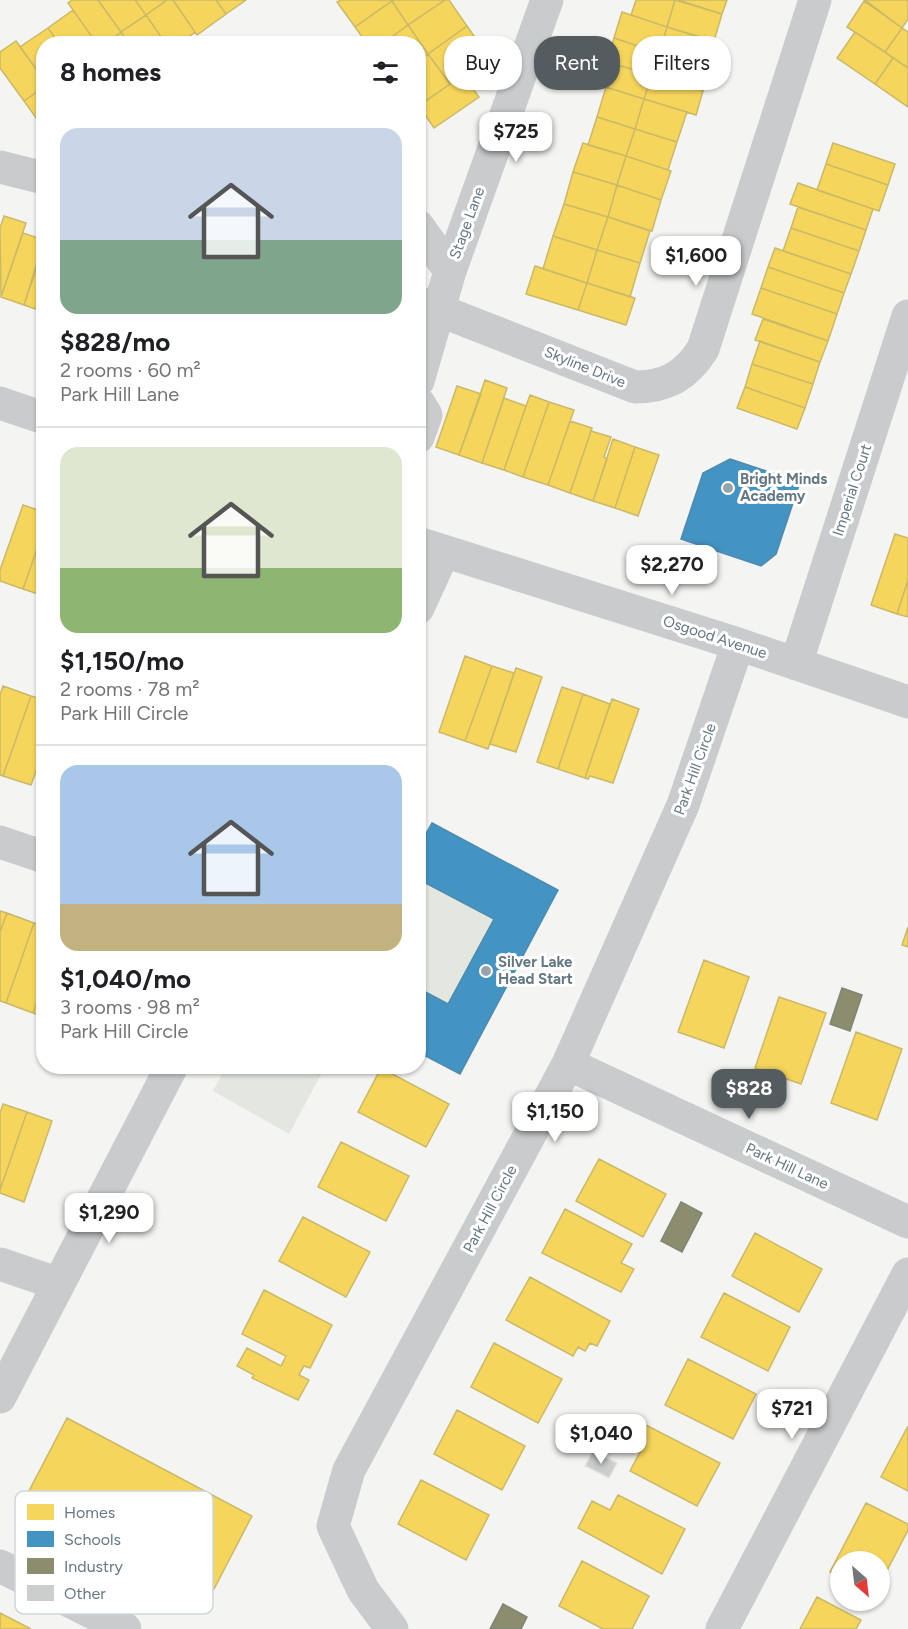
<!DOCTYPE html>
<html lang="en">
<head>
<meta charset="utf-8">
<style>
  :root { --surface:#fff; --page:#f6f6f6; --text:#202124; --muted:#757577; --line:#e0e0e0; --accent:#555c60 }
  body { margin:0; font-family:Figtree,sans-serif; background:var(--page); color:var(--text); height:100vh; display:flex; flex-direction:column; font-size:22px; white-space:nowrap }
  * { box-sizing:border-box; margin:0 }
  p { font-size:20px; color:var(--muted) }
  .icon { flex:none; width:33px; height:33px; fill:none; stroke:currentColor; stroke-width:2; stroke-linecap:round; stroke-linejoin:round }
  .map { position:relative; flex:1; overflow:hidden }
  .drawer { position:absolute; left:36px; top:36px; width:390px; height:1038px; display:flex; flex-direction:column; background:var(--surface); border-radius:24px; box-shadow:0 2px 4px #0004 }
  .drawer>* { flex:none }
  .top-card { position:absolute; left:444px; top:36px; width:374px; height:54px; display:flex; gap:12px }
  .needle { width:39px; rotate:152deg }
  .tools { position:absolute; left:830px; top:1551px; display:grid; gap:12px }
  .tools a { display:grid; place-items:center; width:60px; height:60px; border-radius:50%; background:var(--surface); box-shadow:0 2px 4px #0004; font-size:30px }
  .price { position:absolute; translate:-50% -51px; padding:0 14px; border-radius:12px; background:#fff; color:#222; font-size:20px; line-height:39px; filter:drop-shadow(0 2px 3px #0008) }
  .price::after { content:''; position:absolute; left:50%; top:36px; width:18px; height:14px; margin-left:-9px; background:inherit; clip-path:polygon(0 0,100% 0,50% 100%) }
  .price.on { background:var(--accent); color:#fff }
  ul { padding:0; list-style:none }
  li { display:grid; align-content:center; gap:12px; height:318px; padding:0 24px }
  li+li { border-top:2px solid var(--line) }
  li span { display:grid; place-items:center; height:186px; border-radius:18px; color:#555 }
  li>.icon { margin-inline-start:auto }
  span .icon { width:108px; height:108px; fill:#fffc; stroke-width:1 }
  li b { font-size:26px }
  h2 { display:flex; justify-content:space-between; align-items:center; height:72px; padding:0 24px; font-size:26px }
  .tag { padding:0 21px; border-radius:24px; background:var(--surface); box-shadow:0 2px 4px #0004; font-size:21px; line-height:54px }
  .tag.on { background:var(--accent); color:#fff }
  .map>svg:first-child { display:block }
  .green { fill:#e4e7e0 }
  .homes { fill:#f6d55c; stroke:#cab967; stroke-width:1.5 }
  .schools { fill:#4393c3; stroke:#4d8bb0; stroke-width:1.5 }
  .industry { fill:#8c8c6e; stroke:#808674; stroke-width:1.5 }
  .building { fill:#cccecd; stroke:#e3e3e2; stroke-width:1.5 }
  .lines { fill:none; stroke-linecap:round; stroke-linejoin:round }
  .minor { stroke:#cacbcc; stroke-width:33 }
  .poi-dot { fill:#96a3a9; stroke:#fff; stroke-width:2 }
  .labels { text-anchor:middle; stroke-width:6; stroke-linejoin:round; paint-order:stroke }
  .street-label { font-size:15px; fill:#647782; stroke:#fff }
  .poi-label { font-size:15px; font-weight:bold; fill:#647782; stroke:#fff; text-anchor:start }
  .key { fill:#fff; stroke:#d0d6da; stroke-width:1.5 }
  .key-label { font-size:16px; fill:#647782 }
</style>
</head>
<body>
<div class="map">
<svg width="908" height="1629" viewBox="0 0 908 1629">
  <rect width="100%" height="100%" fill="#f4f4f2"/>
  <path class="green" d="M418,879L494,919L448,1004L419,988Z
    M226,1067L227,1066L325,1067L289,1134L213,1091Z"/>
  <path class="homes" d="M72,0H98L121,32L105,44H97L68,3Z
    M98,0H135L146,15L121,32Z
    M135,0H167L146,15Z
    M167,0H173L195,32L179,44H166L146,15Z
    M173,0H216L226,14L197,35Z
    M216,0H246L226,14Z
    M341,0H391L392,1L355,27L337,2Z
    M394,0H445L408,25L392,1Z
    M445,0H449L467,26L428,54L408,25Z
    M636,0H675L667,27L631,15Z
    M675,0L722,14L714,41L667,27Z
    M678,0H727L722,14Z
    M865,0H908V19L902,28Z
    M392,1L408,25L382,44H367L355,27Z
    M864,1L902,28L885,52L847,27Z
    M73,10L97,44H59L48,28Z
    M622,12L667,27L659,53L614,38Z
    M146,15L166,44H129L121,32Z
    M408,25L428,54L418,60V44H382Z
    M467,26L489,57L450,84L428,54Z
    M667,27L718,43L710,68L659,53Z
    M48,28L59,44H44V80L20,47Z
    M902,28L908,32V68L885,52Z
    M121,32L129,44H105Z
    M855,32L893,58L875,84L837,58Z
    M614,38L659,53L652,75L607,62Z
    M16,41L44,80V87L24,101L0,68V52Z
    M659,53L710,68L703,91L652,75Z
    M428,54L450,84L418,106V60Z
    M893,58L908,68V107L875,84Z
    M607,62L652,75L644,99L599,85Z
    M463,75L479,97L434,128L419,106Z
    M652,75L703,91L696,115L644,99Z
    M44,87V129L24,101Z
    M606,87L644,99L635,129L597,117Z
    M644,99L687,112L677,142L635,129Z
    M597,117L635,129L626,156L588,145Z
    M635,129L677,142L668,170L626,156Z
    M583,143L626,156L617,185L573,172Z
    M833,143L895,164L888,185L826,164Z
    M626,156L671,171L661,200L617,185Z
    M826,164L888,185L879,211L817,190Z
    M573,172L617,185L608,217L564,204Z
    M798,183L873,209L866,230L790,204Z
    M617,185L661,200L652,231L608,217Z
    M564,204L608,217L597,250L553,236Z
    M798,207L866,230L859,251L791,228Z
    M4,216L26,223L1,297L0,228Z
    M608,217L650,231L640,263L597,250Z
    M791,228L859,251L851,274L783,251Z
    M23,233L44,240L24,305L1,297Z
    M553,236L597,250L587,283L543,269Z
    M44,246V312L24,305Z
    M775,248L851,274L844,293L768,267Z
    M597,250L640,263L630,297L587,283Z
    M535,266L587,283L578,310L526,294Z
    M768,267L844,293L837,314L761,288Z
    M587,283L635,298L626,325L578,310Z
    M761,288L837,314L828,341L752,314Z
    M763,319L828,341L820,362L755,340Z
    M760,341L820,362L813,384L752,364Z
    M752,364L813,384L805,408L745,387Z
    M485,380L507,388L482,463L459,455Z
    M457,386L481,394L459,455L436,447Z
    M745,387L805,408L797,429L737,408Z
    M530,395L549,402L523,477L504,470Z
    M504,398L526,406L504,470L482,463Z
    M549,402L574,410L548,485L523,477Z
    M570,421L592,428L570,493L548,485Z
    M591,431L611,437L604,457L607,459L593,501L570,493Z
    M613,439L635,447L615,508L593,501Z
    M635,447L659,455L638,516L615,508Z
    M23,505L44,512V529L23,589L0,581V570Z
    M44,529V596L23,589Z
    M895,534L908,538V580L897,614L871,605Z
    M908,580V617L897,614Z
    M465,656L492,666L465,741L439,732Z
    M492,666L514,673L488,749L465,741Z
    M516,668L542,677L516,752L490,744Z
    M3,686L31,696L3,776L0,775V695Z
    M562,687L583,694L558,769L537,762Z
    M583,694L610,704L585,778L558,769Z
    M31,696L44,700V749L31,785L3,776Z
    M612,699L639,709L613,783L590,776L588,779L585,778Z
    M0,911L7,913L0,932Z
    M7,913L34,923L6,1003L0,1001V932Z
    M34,923L44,926V983L33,1013L6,1003Z
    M908,927V947L902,945Z
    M704,960L749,977L724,1048L678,1032Z
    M44,983V1017L33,1013Z
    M779,997L826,1013L801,1084L755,1068Z
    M856,1032L902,1049L877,1120L831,1103Z
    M381,1068L449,1104L426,1147L358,1112Z
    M3,1104L27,1112L0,1190V1113Z
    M27,1112L52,1121L24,1202L0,1193V1190Z
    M341,1142L409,1176L386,1221L318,1187Z
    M599,1159L666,1194L643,1237L576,1201Z
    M565,1209L632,1244L621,1263L634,1269L621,1292L542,1253Z
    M303,1217L370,1252L346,1297L279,1261Z
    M755,1233L822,1269L799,1312L732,1276Z
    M530,1277L610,1321L597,1346L590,1343L585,1351L578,1347L573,1356L506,1320Z
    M264,1290L332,1325L310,1368L304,1366L299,1375L309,1380L298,1400L252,1378L254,1375L237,1366L247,1348L281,1366L286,1356L242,1334Z
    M724,1293L790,1327L768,1371L701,1337Z
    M494,1343L562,1379L538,1423L471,1387Z
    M688,1359L756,1394L733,1439L665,1405Z
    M457,1410L525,1446L502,1490L434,1454Z
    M67,1418L252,1516L214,1589L29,1491Z
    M636,1420L720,1463L697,1506L630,1471L640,1452L624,1444Z
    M908,1426V1491L881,1477Z
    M421,1480L489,1515L466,1560L398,1524Z
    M618,1495L685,1529L662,1574L578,1528L592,1501L610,1510Z
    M866,1503L908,1524V1530L879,1586V1562H840V1577L830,1572Z
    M582,1561L649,1596L632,1629H603L559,1606Z
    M817,1597L861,1620L856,1629H800Z
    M0,1613L31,1629H0Z"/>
  <path class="schools" d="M730,459L800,482L776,554L761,566L681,539L703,473Z
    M432,823L558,890L460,1074L418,1052V988L448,1004L494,919L418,879V848Z"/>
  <path class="industry" d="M842,988L862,995L850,1031L830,1024Z
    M681,1202L702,1213L682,1252L661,1241Z
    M503,1604L527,1617L521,1629H490Z"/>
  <path class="building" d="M593,1451L617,1463L609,1478L585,1466Z"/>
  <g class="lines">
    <path class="minor" d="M0,167L44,178
      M418,226L450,271
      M418,302L635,387C666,387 686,376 703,349L815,0
      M418,381L450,271L547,0
      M418,402L426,415L418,437
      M0,403L44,418
      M418,543L738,644L908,702
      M418,608L444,551
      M796,664L908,316
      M0,842L44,857
      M568,1064L908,1222
      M0,1264L59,1284
      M0,1397L172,1066
      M0,1566L125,1629
      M392,1629L363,1590L333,1526L349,1470L568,1064L683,805L738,644
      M722,1629L908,1274"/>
  </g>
  <g class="poi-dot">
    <circle cx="728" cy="488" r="6"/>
    <circle cx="486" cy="971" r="6"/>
  </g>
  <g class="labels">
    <g class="street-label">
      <text transform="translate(467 223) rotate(-70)" y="5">Stage Lane</text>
      <text transform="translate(585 367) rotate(22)" y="5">Skyline Drive</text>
      <text transform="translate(852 490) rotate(-72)" y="5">Imperial Court</text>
      <text transform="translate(715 637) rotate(18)" y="5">Osgood Avenue</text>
      <text transform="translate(695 769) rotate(-70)" y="5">Park Hill Circle</text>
      <text transform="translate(787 1166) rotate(25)" y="5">Park Hill Lane</text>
      <text transform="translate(490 1209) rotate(-62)" y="5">Park Hill Circle</text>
    </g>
    <g class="poi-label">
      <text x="740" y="484">Bright Minds<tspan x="740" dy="17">Academy</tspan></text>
      <text x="498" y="967">Silver Lake<tspan x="498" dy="17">Head Start</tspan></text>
    </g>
  </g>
  <rect x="15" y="1491" width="198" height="123" rx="9" class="key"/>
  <rect x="27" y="1504" width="27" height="16" fill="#f6d55c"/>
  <rect x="27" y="1531" width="27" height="16" fill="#4393c3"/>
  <rect x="27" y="1558" width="27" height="16" fill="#8c8c6e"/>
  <rect x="27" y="1585" width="27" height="16" fill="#cccecd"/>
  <g class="key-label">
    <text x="64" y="1518">Homes</text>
    <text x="64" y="1545">Schools</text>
    <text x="64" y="1572">Industry</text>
    <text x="64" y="1599">Other</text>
  </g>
</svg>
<div class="tools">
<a><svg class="needle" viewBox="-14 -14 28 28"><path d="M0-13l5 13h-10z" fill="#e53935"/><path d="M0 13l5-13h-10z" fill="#757577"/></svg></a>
</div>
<b class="price" style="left:516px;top:163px">$725</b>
<b class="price" style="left:696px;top:287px">$1,600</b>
<b class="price" style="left:672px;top:596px">$2,270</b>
<b class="price on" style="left:749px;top:1120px">$828</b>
<b class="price" style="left:555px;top:1143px">$1,150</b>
<b class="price" style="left:109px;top:1244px">$1,290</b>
<b class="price" style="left:792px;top:1440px">$721</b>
<b class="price" style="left:601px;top:1465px">$1,040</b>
<div class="top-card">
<a class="tag">Buy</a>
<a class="tag on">Rent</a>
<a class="tag">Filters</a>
</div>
<section class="drawer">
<h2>8 homes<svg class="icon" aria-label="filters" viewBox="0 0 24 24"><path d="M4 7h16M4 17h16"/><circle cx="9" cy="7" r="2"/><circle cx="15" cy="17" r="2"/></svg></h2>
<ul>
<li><span style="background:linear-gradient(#c9d6e8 60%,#7fa58c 0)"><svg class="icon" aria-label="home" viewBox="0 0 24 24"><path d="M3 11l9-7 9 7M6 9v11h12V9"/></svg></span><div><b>$828/mo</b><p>2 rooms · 60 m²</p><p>Park Hill Lane</p></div></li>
<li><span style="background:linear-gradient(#dfe7d0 65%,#8fb573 0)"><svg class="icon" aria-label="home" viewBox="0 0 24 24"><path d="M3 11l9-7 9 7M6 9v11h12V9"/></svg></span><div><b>$1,150/mo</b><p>2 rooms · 78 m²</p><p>Park Hill Circle</p></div></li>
<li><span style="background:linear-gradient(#a9c7e8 75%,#c2b280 0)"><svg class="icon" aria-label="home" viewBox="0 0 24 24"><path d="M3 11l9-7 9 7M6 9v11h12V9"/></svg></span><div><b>$1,040/mo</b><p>3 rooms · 98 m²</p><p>Park Hill Circle</p></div></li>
</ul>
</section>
</div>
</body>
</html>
